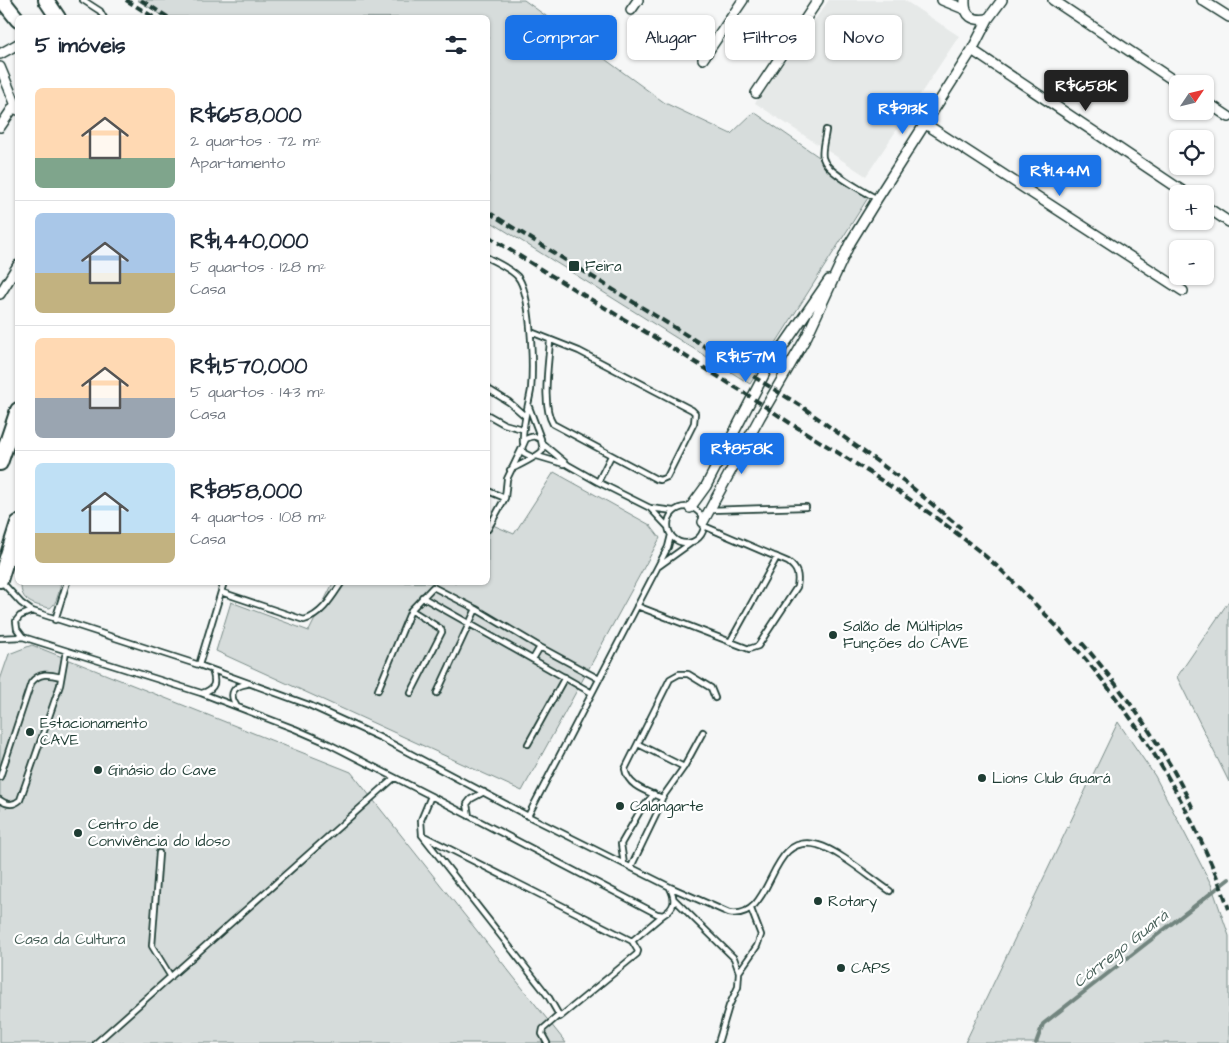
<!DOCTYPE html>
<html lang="pt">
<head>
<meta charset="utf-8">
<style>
  :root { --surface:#fff; --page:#f2f2f3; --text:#1f2937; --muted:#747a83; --line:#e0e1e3; --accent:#1a73e8 }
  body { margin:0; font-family:"Architects Daughter",sans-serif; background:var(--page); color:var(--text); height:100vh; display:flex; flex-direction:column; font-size:19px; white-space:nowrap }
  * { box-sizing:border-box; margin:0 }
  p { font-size:16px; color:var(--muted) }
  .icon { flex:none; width:28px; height:28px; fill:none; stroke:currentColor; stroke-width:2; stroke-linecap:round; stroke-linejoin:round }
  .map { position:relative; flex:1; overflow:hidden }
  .details { position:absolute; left:15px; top:15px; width:475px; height:570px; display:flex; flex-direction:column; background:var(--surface); border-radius:8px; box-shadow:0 1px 4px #0004 }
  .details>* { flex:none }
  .banner { position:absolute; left:505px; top:15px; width:475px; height:45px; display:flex; gap:10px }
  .needle { width:32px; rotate:55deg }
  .fabs { position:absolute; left:1169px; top:75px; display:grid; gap:10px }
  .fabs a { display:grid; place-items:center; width:45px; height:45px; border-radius:8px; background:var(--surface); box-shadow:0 1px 4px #0004; font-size:25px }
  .price { position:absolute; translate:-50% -42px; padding:0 11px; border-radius:5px; background:var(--accent); color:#fff; font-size:16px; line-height:32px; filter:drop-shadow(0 1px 2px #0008) }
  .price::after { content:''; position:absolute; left:50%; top:30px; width:15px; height:11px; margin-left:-8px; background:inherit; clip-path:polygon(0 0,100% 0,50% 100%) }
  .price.on { background:#222; color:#fff }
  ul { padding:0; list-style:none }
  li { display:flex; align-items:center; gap:15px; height:125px; padding:0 20px }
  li+li { border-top:1px solid var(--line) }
  li span { display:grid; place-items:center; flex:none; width:140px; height:100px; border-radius:8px; color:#555 }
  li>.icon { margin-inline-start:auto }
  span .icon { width:60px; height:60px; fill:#fffc; stroke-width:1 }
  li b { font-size:21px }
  h2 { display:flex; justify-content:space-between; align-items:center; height:60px; padding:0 20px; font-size:21px }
  .tag { padding:0 18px; border-radius:8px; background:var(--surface); box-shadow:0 1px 4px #0004; font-size:18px; line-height:45px }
  .tag.on { background:var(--accent); color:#fff }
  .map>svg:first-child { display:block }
  .built { fill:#e6e9e8 }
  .green { fill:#d6dcdb; stroke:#7a8c88 }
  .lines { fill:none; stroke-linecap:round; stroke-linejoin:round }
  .stream { stroke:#72857f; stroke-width:4 }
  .lane-casing { stroke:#1f3d34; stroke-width:8 }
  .street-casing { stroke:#1f3d34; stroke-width:12 }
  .secondary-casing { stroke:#1f3d34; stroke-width:18 }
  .lane { stroke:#fff; stroke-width:4.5 }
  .street { stroke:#fff; stroke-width:9 }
  .secondary { stroke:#fff; stroke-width:14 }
  .rail { stroke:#1f3d34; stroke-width:4; stroke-dasharray:8 4; stroke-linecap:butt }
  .poi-dot { fill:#1f3d34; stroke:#fff; stroke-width:2 }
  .labels { text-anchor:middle; stroke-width:4.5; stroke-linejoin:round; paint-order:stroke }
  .poi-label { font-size:15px; fill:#1f3d34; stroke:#fff; text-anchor:start }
  .park-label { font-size:15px; fill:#445d55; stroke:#fff }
  .water-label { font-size:16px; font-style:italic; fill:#49615a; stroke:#fff }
</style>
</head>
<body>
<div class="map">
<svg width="1229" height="1043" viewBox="0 0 1229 1043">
  <rect width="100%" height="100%" fill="#f6f7f7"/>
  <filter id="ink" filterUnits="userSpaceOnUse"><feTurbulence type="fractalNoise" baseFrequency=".02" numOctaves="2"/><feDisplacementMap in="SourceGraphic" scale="10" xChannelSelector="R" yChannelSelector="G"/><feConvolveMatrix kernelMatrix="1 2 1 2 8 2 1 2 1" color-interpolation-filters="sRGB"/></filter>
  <g filter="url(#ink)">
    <path class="built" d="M829,0H904L959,36L866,176L755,103Z"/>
    <path class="green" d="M137,0H524L665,103L731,134L754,112L871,193L750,384L488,220V18L165,17Z
      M554,472L650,525L660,538L522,791L216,651L231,602L309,631L333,583L488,582V523L514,534Z
      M21,583V582L61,583C59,591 57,604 50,608C34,605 20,602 21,583Z
      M1229,601V782L1177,677Z
      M32,645L351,772L566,1043H0V680L9,654Z
      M1118,722L1155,776L1211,884L1229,936V1043H965Z"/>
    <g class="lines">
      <path class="stream" d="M1036,1043L1043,1024L1229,879"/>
      <defs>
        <path id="lane" d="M83,0L100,11L104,18
          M826,130C825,139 821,150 823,158C827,173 864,191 877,199
          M488,258C497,263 509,268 517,276C532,293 533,367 531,390C528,408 522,424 523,443
          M531,332L579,351L692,410L695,413L694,423L667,477L660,480L656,479L553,424C541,405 549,362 550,340
          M488,389L509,402L525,416
          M529,407L541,439
          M488,415L504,424L522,429
          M543,444L568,465L598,482L650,508L674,511
          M537,456L564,464
          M510,470C519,465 538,457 543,450L541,440C535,435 532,436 526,439L522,448L524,453L532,457
          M598,482L611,456
          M488,491L505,498
          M668 525a18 18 0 1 1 36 0a18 18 0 1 1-36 0Z
          M650,508L668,527
          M710,510L806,507
          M488,529L505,498L507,479L522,448
          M659,566L691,543
          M1,581L21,603L32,611L199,665L309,705L381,738L528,816L670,887L729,913C776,921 766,830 818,845C838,850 872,879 890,891
          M221,592L304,620C322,615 332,597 342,582
          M422,597L592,693
          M637,606L749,649L758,646L797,587C799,576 798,569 788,562L704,526
          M55,620L67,582
          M23,637L17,629L16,621L20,616L32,611
          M0,638L23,637L201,693L295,729L325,742L431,796L657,914L663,915C675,908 676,900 670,888
          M730,642L777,557
          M533,659L540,647
          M199,665L224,582
          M378,690L411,610L433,587L476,609L540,647L599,679
          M202,693C216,689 216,682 212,670
          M411,693L442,632L441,629L411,610
          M437,693L476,609
          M236,705C228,693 234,686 247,684
          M703,732L684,767L662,798C647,791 628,787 625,769L670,679L679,674H688L711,688L715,698
          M528,744L565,677
          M638,744L684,767
          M0,777L31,683C39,672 49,674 61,677
          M0,800C7,805 13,806 20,800L60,685L66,651
          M469,816L467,804L471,799L484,792
          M528,816L668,547L671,535
          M422,835L632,941L638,951L637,954L560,1017L548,996L422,835L421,820L431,796
          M159,853L152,946L171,977
          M624,864L621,844L640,811L654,794
          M631,867L657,813L662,798
          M674,899L734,958L739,972L738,987L729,1006L718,1043
          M632,941L663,915
          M739,972L757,946L761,935L751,909
          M96,1043L394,778
          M547,1043L542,1034L543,1029L558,1016"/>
        <path id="street" d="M942,0L964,9
          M965,0C964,17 973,21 988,19L1002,0
          M1053,0L1179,84
          M1202,0L1229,17
          M631,10L638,0
          M972,50L1187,194
          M0,54L18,44
          M703,59L743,0
          M0,67L18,110
          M756,93L818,0
          M1205,101L1229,117
          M924,123L1183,291
          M0,127L15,105
          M1205,206L1229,222
          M0,294L18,265
          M690,508L706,486L766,371L829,280
          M703,522L760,417L807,336L850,243L877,199L972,50L988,19"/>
        <path id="secondary" d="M2,0L18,20
          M46,0L58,18
          M0,463L18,410
          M0,580L18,523"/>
      </defs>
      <use href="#lane" class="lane-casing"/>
      <use href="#street" class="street-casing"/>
      <use href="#secondary" class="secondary-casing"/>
      <use href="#lane" class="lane"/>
      <use href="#street" class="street"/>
      <use href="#secondary" class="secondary"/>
      <path class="rail" d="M126,0L155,18
        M141,0L169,18
        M488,212L801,406L904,481L961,528
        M488,236C567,287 650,333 730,384C750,396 770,410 790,423C853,462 916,500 974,547C992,561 1008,576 1023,592C1115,681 1186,789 1229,909
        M1082,643C1126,694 1166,750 1194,811"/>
    </g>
  </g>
  <g class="poi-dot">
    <rect x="568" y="260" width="12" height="12" rx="2.5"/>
    <circle cx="833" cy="635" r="5"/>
    <circle cx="30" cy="732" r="5"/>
    <circle cx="98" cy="770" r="5"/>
    <circle cx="982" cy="778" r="5"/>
    <circle cx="620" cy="806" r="5"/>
    <circle cx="78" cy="833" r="5"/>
    <circle cx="818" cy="901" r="5"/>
    <circle cx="841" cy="968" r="5"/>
  </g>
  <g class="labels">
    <g class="poi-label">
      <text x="585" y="271">Feira</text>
      <text x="843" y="631">Salão de Múltiplas<tspan x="843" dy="17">Funções do CAVE</tspan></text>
      <text x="40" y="728">Estacionamento<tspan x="40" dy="17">CAVE</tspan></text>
      <text x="108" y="775">Ginásio do Cave</text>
      <text x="992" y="783">Lions Club Guará</text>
      <text x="630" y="811">Calangarte</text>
      <text x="88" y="829">Centro de<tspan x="88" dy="17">Convivência do Idoso</tspan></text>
      <text x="828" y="906">Rotary</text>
      <text x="851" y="973">CAPS</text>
    </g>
    <g class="park-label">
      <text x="70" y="944">Casa da Cultura</text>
    </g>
    <g class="water-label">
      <text transform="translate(1120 948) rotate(-38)" y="6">Córrego Guará</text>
    </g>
  </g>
</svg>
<div class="fabs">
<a><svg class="needle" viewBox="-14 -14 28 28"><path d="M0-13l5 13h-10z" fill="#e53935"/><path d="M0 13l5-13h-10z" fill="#747a83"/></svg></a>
<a><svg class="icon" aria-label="locate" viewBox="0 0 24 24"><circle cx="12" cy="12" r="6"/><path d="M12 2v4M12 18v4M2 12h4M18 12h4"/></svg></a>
<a>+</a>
<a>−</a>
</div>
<b class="price on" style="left:1086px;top:112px">R$658K</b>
<b class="price" style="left:903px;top:135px">R$913K</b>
<b class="price" style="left:1060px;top:197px">R$1.44M</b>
<b class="price" style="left:746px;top:383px">R$1.57M</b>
<b class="price" style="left:742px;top:475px">R$858K</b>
<div class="banner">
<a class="tag on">Comprar</a>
<a class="tag">Alugar</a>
<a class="tag">Filtros</a>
<a class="tag">Novo</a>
</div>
<section class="details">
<h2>5 imóveis<svg class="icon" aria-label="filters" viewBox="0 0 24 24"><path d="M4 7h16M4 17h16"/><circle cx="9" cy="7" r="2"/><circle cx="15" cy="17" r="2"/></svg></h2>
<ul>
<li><span style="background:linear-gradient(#ffd9b3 70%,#7fa58c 0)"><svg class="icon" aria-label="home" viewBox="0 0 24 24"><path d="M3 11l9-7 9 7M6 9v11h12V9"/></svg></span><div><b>R$658,000</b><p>2 quartos · 72 m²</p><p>Apartamento</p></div></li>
<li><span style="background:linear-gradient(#a9c7e8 60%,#c2b280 0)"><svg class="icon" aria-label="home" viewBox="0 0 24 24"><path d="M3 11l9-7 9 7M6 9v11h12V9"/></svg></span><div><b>R$1,440,000</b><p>5 quartos · 128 m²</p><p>Casa</p></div></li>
<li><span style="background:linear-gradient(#ffd9b3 60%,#9aa5b1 0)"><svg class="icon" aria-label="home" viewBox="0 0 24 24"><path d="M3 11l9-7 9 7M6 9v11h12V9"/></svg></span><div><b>R$1,570,000</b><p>5 quartos · 143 m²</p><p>Casa</p></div></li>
<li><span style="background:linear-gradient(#bfe0f5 70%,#c2b280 0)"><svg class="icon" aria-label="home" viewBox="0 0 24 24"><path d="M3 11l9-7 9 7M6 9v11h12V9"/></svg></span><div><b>R$858,000</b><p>4 quartos · 108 m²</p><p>Casa</p></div></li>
</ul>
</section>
</div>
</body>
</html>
